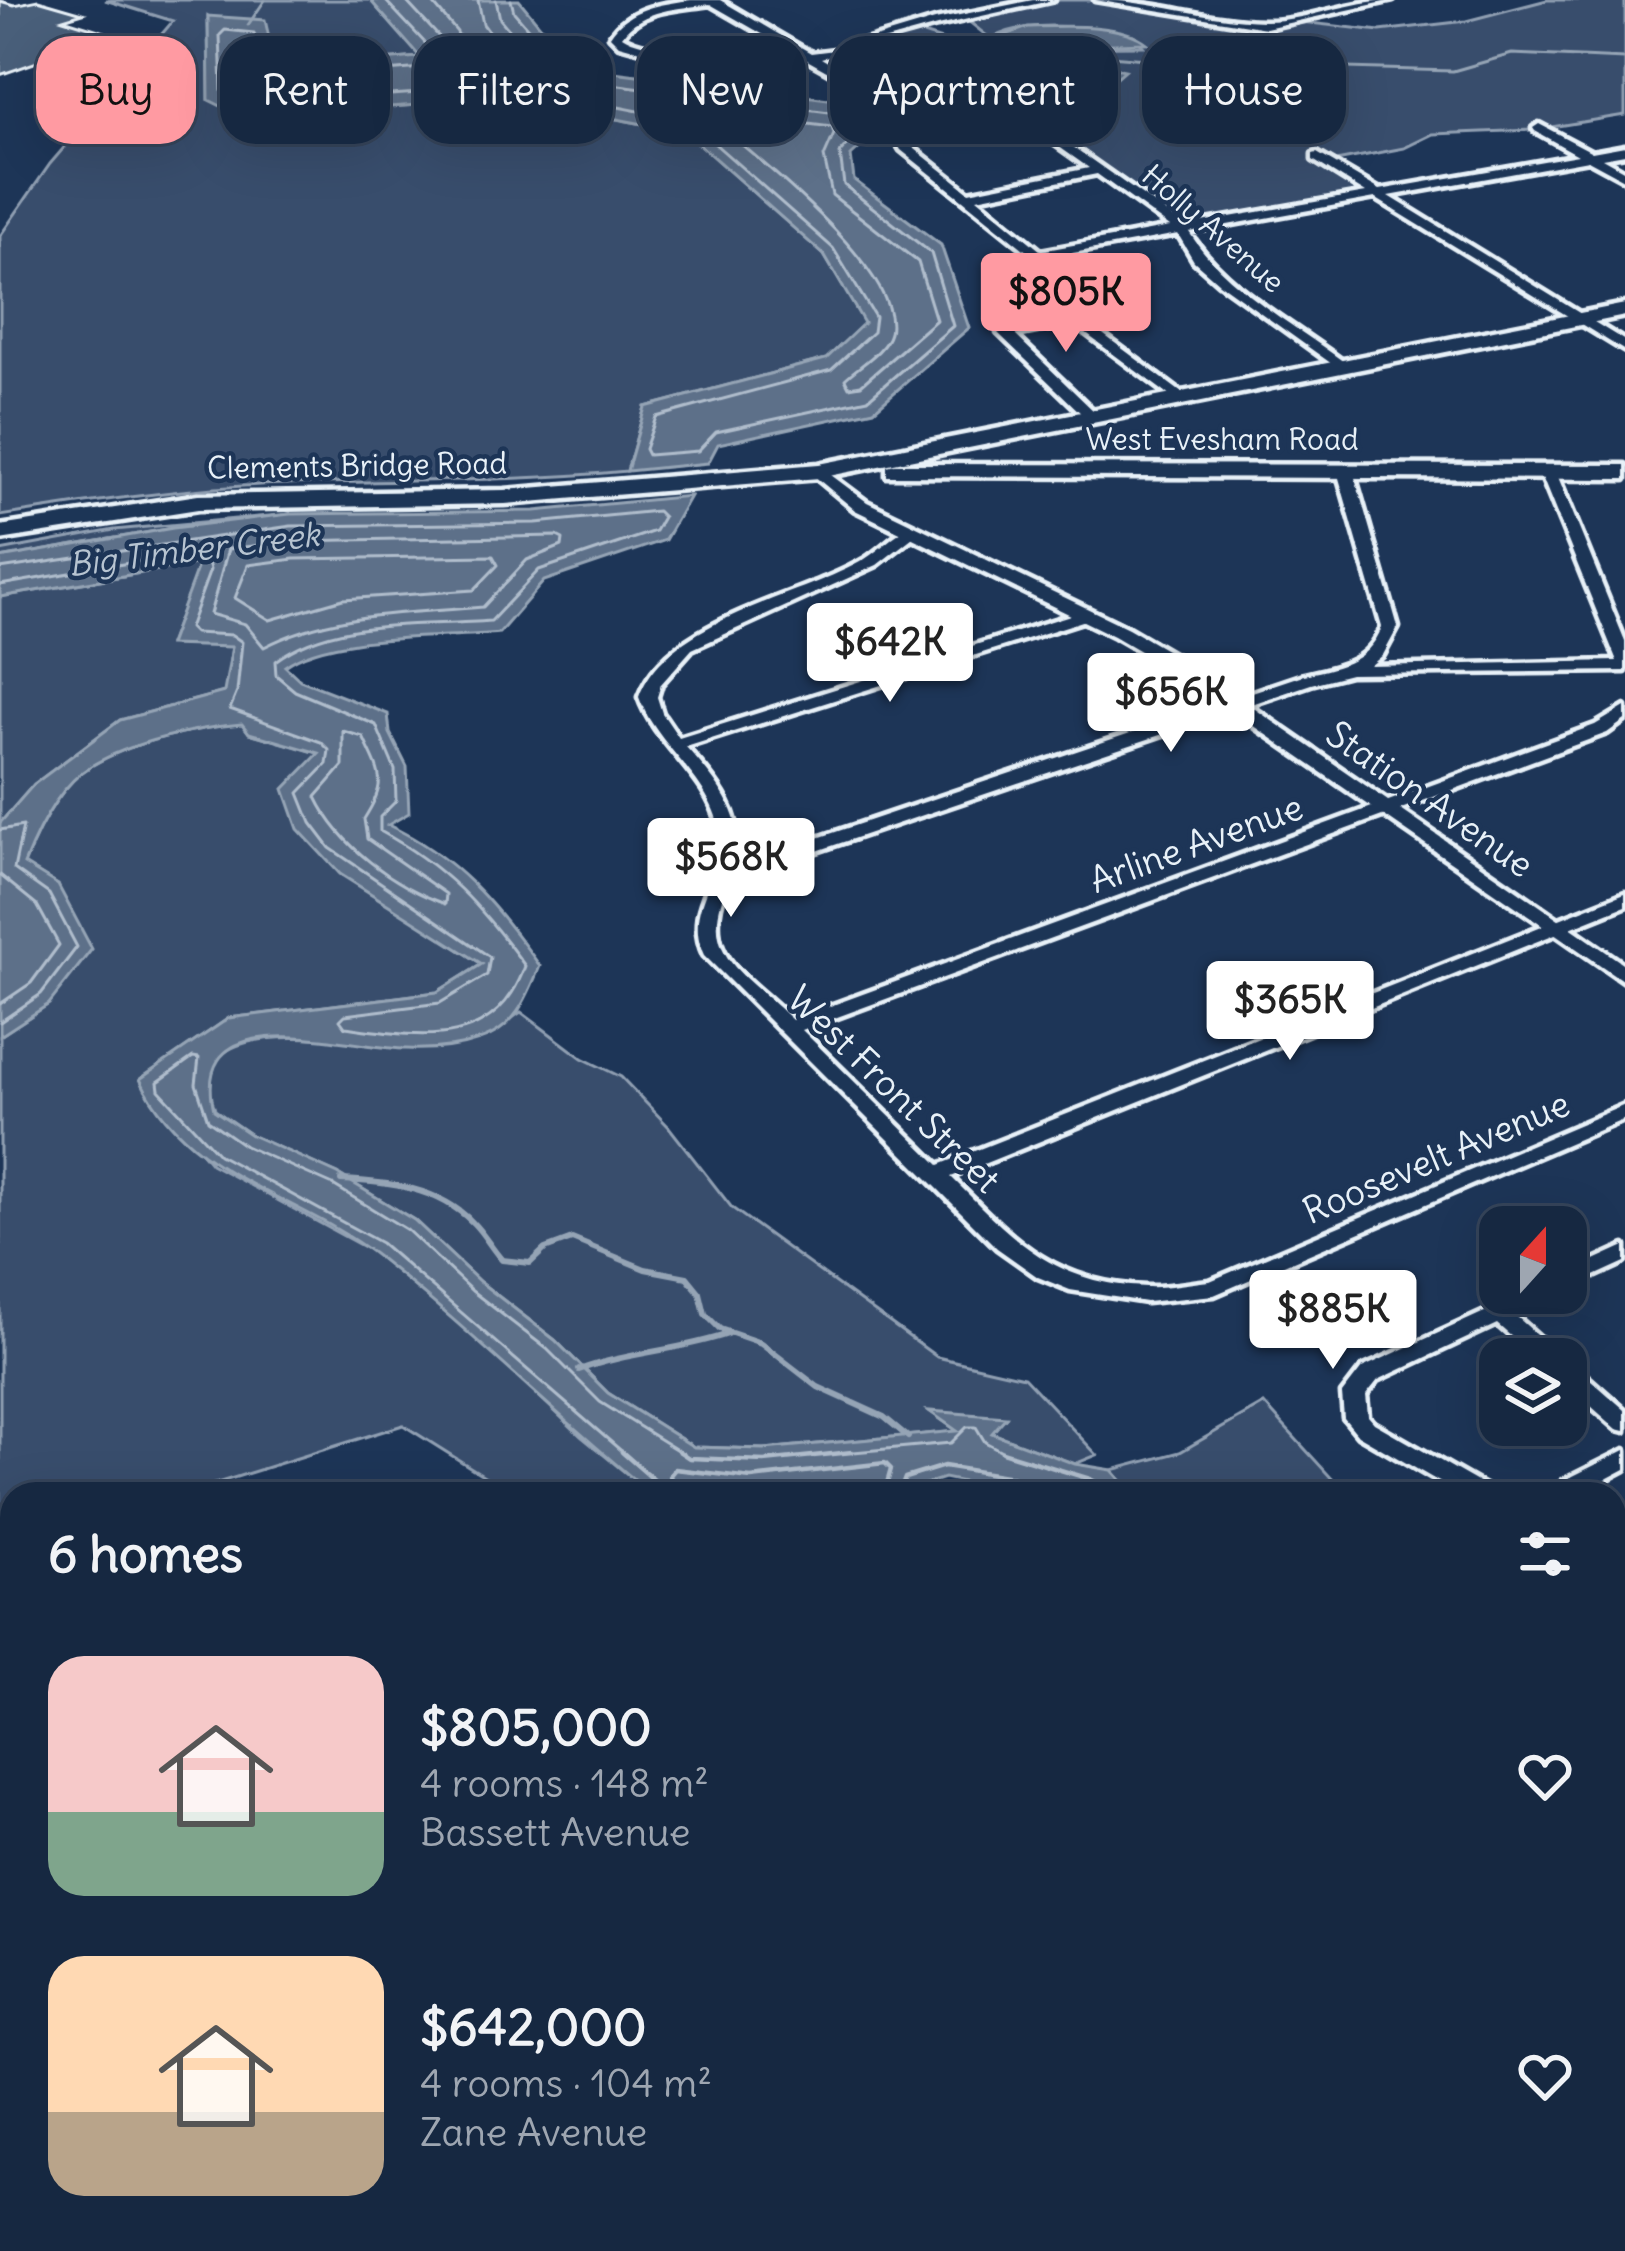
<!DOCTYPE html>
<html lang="en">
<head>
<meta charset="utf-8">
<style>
  :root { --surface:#162841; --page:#1f3048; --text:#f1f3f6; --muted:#9ea6b1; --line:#35445a; --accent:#ff9aa2 }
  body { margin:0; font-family:Delius,sans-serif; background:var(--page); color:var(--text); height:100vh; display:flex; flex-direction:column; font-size:45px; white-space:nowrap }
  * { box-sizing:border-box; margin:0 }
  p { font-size:39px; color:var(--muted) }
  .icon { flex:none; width:66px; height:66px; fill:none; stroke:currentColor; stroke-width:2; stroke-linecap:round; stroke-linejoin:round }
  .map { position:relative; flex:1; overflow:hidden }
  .panel { position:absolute; left:0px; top:1482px; width:1626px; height:771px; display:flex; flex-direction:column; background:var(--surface); border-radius:36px 36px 0 0; box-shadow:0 12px 48px #0002,0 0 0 3px var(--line) }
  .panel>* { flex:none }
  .top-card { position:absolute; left:36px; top:36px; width:1554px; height:108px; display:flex; gap:24px }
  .needle { width:78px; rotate:21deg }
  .controls { position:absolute; left:1479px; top:1206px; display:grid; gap:24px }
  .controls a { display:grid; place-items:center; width:108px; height:108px; border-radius:24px; background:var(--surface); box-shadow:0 12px 48px #0002,0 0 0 3px var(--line); font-size:60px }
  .price { position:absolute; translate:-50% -102px; padding:0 27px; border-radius:12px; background:#fff; color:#222; font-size:39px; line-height:78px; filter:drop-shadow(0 3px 6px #0008) }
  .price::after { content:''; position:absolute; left:50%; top:72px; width:36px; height:27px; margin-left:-18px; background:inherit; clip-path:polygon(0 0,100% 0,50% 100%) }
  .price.selected { background:var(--accent); color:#111 }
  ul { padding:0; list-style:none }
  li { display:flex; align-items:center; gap:36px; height:300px; padding:0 48px }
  li span { display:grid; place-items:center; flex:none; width:336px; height:240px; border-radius:36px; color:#555 }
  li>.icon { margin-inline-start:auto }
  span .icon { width:144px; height:144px; fill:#fffc; stroke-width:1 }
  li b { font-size:51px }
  h2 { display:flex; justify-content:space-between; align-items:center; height:144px; padding:0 48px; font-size:51px }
  .chip { padding:0 42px; border-radius:36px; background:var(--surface); box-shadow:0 12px 48px #0002,0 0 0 3px var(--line); font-size:42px; line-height:108px }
  .chip.selected { background:var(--accent); color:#111 }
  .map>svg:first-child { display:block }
  .green { fill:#374d6c; stroke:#909fb2; stroke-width:3 }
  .water { fill:#5d7089; stroke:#95a4b5; stroke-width:3 }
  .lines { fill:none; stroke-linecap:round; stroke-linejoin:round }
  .shore-far1 { stroke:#b0bdcc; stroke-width:3 }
  .shore { stroke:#b0bdcc; stroke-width:4.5 }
  .stream-far2 { stroke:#95a4b5; stroke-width:3 }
  .stream-far1 { stroke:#95a4b5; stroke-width:6 }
  .stream { stroke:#95a4b5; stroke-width:8 }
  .building { fill:#495e7a; stroke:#e8f1f8; stroke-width:3 }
  .minor-casing { stroke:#e8f1f8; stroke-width:9 }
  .tertiary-casing { stroke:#e8f1f8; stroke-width:9 }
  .primary-casing { stroke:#e8f1f8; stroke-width:9 }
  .minor { fill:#1d3557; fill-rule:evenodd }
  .tertiary { fill:#1d3557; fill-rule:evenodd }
  .primary { fill:#1d3557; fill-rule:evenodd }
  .labels { text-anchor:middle; stroke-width:9; stroke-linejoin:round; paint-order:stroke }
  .far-street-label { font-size:30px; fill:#e8f1f8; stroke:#1d3557 }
  .far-water-label { font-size:33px; font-style:italic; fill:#b7c4d1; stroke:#1d3557 }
  .street-label { font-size:36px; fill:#e8f1f8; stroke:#1d3557 }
</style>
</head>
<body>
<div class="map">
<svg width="1625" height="2251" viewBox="0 0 1625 2251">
  <rect width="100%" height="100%" fill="#1d3557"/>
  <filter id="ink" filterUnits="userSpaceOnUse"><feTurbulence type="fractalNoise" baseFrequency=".00833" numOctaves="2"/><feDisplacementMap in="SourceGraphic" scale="24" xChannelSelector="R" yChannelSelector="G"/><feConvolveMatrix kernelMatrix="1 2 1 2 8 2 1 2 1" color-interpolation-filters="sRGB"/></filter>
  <g filter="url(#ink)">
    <path class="green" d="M105,0H370L422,57L275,68L208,16L209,99L243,117L447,103L601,116L685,132L824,255L865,323L826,359L645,407L627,471C513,482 399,480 285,484C190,487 94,501 0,516V236L50,164L173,21Z
      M1047,0H1108L1264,28L1301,22L1380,31L1466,21L1547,0H1625V115L1533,130L1433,134L1404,148L1336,161L1380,188L1188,222L1041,125L1004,140L922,135L970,130L1027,113L1041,96L1107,66L1034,63L1044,59L1021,47L1143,46L1133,35C1080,27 1001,11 966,61L957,63L882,68L870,76L852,64L858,50L917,32L954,44L987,36L962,16Z
      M291,514L173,528L0,558V551L114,530Z
      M200,563L169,644L232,646L225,692L120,720L34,784L0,823V597Z
      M243,723L249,733L321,754L363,887L482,964L437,992L229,1018L141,1079L211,1164L373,1252L483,1343L581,1436L648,1491L664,1494H513L403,1425L182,1494H12V1547L0,1551V1036L49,1004L58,885L24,865C37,831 58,786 91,766C133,741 196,728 243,723Z
      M521,1012L582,1058L621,1077L669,1127L732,1208L937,1357L1024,1377L1097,1455L1075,1464L991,1433L1005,1418L932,1413L958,1431L764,1449L694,1447L608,1393L555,1340L480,1282L414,1220L338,1174L251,1135L215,1110C213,1102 208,1091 208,1083C211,1004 392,1053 437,1048C472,1044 493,1032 521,1012Z
      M1264,1404L1346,1494H1133L1112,1470L1180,1452Z
      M1614,1608L1625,1617V1911L1614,1912Z
      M1625,2023V2251H1523L1517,2241H1614V2028Z
      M0,2075L12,2108V2241H65L69,2251H0Z
      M1136,2241H1458L1470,2251H1140Z"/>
    <path class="water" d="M370,0H519L574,67L860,103L878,131L851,156L854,180L941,245L969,328L874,410L718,444L708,463L627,471L645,407L826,359L864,323L824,255L685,132L601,116L447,103L243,117L209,100L208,16L265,20L276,68L420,57Z
      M1028,27C1061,26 1122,22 1147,43L1021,47L1045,57L1034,63H1091L1125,70L1116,78L1047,94L1027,113L999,123L922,135L870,76L882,68L965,61L977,45Z
      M690,496L665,540L544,581L499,633C441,639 330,633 285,666L300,680L388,714L390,733L407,767L409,813L388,825C456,856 497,906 540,966C527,998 515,1029 479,1040C456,1048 429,1050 406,1049C348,1048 188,997 214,1110L251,1135L338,1174L414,1220L480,1282L555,1340L608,1393L694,1447L764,1449L957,1431L929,1411L1006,1417L992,1433L1075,1464L1112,1470L1133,1494H1022L944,1478L895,1494L648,1491C556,1416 472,1331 378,1257C300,1195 187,1178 140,1079L229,1018L437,992L482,964L340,874L298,829L284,789L319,753L249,733L242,724C196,728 132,741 91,766C59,785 37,831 24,864L58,885L92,949L49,1004L0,1036V823L34,784L120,720L224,692L232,647L169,645L199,563L0,597V558L173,528L290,514L535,511Z"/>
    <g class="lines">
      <path class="shore-far1" d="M385,0L427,45L430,59L423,68L275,80L264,72L254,33L225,30L220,35L222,91L246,105L448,91L603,104L689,121L833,248L875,317L873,332L831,370L656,417L645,449L648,455L698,451L716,432L868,399L953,326L931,253L844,185L840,153L861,129L853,115L572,79L514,12L511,0
        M405,0L442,40L445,75L543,83L546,74L500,19L496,0
        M430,0L457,32L466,58L502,62L505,54L483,24L478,0
        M1015,42L1042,79C1010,111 973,119 929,122L896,87L900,79L968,73L983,55Z
        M1004,62L1019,76L1010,90L934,107L928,100L932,92L976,86Z
        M721,113L832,127L834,134L824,157L832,195L918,262L936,320L861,385L849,387L845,379C858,366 885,352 890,333C904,272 758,159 716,123L715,116Z
        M557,536L563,539L562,546L527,560L483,607C408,614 333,611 264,647L245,624L210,614L228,549L293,541Z
        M493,556L498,565L474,590L343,599L270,620L235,598L248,565L294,559Z
        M0,569L291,526L536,523L657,511L663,517L655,531L539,570L491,621C421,627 334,617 275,661L276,675L295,691L376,725L395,770L396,801L380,817V831C446,867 481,906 525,966C495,1052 419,1037 345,1027L340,1020L345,1015L440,1003L487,975L490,957L330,848L311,823L299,793L327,764L329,750L321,742L230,709L237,692L242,642L232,635L194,633L189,628L210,570L206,556L193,552L0,585
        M343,731L363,737C381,775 388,782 364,819L367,839L446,894L445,904C395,886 339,846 316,797L343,766Z
        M0,830L23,826L14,869L49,894L77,947L41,994L0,1022
        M0,875L37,905L59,945L31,983L0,1004
        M626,1455L381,1243L219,1155L159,1090L158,1082L193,1057L199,1058L196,1084L208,1120L245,1146L333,1185L407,1230L472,1291L547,1349L600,1402L685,1455
        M821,1455L951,1443L967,1427H976L985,1442L1009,1455"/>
      <path class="shore" d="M622,1452L654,1480L659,1494
        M680,1452L689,1458L764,1461L852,1452
        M1002,1452L1090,1479L1117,1494
        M674,1494L670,1475L675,1469L751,1478L885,1463L891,1469L884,1494
        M693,1494H766L859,1484L866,1494
        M899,1494L905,1478L944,1466L1012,1477L1020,1483L1022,1494"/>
      <path class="stream-far2" d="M248,25L265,0
        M1040,58L1060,52L1209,64L1453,71L1512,54L1625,59"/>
      <path class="stream-far1" d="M341,1180C387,1182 439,1187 473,1223C484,1234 491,1248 502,1260L530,1263L545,1249L572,1239L645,1269L687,1277L700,1293L705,1314L720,1329L761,1343L818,1387L884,1417L908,1437
        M579,1370C627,1352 679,1351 728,1334"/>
      <path class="stream" d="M1614,2122L1625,2134"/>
    </g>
    <path class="building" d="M38,0L83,13L63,19L115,35L0,75V1L14,5Z"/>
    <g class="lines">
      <defs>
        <path id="minor" d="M691,0H720L811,53L835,50L935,20L1033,0H1054L937,26L821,58L856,79L885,105L910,145L969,192L1089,168L1048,139V133L1052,132L1184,225L1366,193L1313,160V154L1317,153L1380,190L1578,155L1535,131L1533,128L1539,124L1592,152L1625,146V154L1602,158L1625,171V180L1588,160L1389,196L1625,341V351L1375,198L1189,232C1224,287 1292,323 1344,362V368L1339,369L1219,283L1194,261L1178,234L1045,258L1056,288L1084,320L1186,396L1174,399L1073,324L1015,335L1098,415L1086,418L998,333L1066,317L1042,288L1029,253L901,150L876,110L848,83L807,60L785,62L659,56L619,45L610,36C628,8 660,4 691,0ZM710,4L797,54C762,58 648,55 622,36C642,8 679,9 710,4ZM1097,174L1170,227L1041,251L977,198Z
          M1095,0C1152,0 1207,20 1263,21C1304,22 1350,0 1393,0L1266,28Z
          M1345,466L1353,471L1398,627L1383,655L1370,666L1617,661L1540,472L1548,467L1556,472L1625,641V671L1350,674L1311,684L805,855L731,875C695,955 738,967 792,1020L1595,725L1625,707V720L1607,733L802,1030L939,1165L1625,893V906L951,1177C1012,1238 1052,1284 1146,1287C1167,1288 1189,1283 1210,1281L1625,1105V1119L1214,1295L1146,1302L1070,1290L1038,1277L997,1248L704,955C681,904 730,874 719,827C708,776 656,746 639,697C668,618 798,599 865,559C881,549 894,534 911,526L917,528V534L877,565L692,649L661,684L657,697L662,713L679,738L1080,612H1092V618L686,747C715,780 747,815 736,862L791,847L1300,676C1335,668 1368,664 1382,627L1337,471Z
          M1625,1246V1262L1566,1289V1273Z
          M1526,1293H1556L1553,1298L1516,1316L1564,1359H1537L1497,1324L1378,1380L1366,1395L1368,1416L1374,1423L1488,1488L1491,1494H1460L1358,1435L1344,1418L1342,1394L1362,1368Z
          M1566,1363L1574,1365L1625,1410V1431L1617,1429L1566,1384Z
          M1625,1450V1469L1578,1494H1546L1549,1488Z"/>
        <path id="tertiary" d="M819,466L867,502L1128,628L1190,664L1625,965V982L1176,672L1114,636L855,510L813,475L810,471Z"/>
        <path id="primary" d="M1625,304V316L819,478L505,504L198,509L0,540V526L198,495L505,490L819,464Z
          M895,464L1625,465V479L887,476V466Z"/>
      </defs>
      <use href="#minor" class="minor-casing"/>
      <use href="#tertiary" class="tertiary-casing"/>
      <use href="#primary" class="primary-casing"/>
      <use href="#minor" class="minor"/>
      <use href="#tertiary" class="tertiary"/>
      <use href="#primary" class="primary"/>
    </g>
  </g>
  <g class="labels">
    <g class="far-street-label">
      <text transform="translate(1213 229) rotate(41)" y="10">Holly Avenue</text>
      <text x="1222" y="450">West Evesham Road</text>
      <text transform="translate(357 466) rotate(-1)" y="10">Clements Bridge Road</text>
    </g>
    <g class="far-water-label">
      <text transform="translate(194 549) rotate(-7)" y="12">Big Timber Creek</text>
    </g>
    <g class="street-label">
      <text transform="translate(1430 799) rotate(35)" y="13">Station Avenue</text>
      <text transform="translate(1196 843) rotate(-20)" y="13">Arline Avenue</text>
      <text transform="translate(894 1089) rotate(44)" y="13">West Front Street</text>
      <text transform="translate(1436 1157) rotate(-23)" y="13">Roosevelt Avenue</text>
    </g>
  </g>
</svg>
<div class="controls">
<a><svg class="needle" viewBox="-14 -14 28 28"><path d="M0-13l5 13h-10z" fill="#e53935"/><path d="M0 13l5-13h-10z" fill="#9ea6b1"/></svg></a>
<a><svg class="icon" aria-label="layers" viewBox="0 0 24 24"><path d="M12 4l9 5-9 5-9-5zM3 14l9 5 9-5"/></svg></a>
</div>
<b class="price selected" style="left:1066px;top:355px">$805K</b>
<b class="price" style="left:890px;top:705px">$642K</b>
<b class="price" style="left:1171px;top:755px">$656K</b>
<b class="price" style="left:731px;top:920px">$568K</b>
<b class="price" style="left:1290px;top:1063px">$365K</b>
<b class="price" style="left:1333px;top:1372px">$885K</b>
<div class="top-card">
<a class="chip selected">Buy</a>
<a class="chip">Rent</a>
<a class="chip">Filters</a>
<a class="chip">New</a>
<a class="chip">Apartment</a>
<a class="chip">House</a>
</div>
<section class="panel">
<h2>6 homes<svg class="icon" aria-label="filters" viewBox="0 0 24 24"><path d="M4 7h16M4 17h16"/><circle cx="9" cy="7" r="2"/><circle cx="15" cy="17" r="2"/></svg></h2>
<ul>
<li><span style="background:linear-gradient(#f6c9c9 65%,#7fa58c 0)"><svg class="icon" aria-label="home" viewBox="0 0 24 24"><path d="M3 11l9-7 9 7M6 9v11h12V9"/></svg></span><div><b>$805,000</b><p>4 rooms · 148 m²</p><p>Bassett Avenue</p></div><svg class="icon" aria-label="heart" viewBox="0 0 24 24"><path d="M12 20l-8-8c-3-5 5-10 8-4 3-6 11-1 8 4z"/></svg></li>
<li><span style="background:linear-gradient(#ffd9b3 65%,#b9a48a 0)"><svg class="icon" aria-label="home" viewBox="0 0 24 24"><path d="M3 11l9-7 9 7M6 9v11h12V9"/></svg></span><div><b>$642,000</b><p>4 rooms · 104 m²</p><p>Zane Avenue</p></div><svg class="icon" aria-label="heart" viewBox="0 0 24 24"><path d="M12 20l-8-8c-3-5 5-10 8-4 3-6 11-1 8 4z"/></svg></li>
</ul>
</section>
</div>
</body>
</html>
